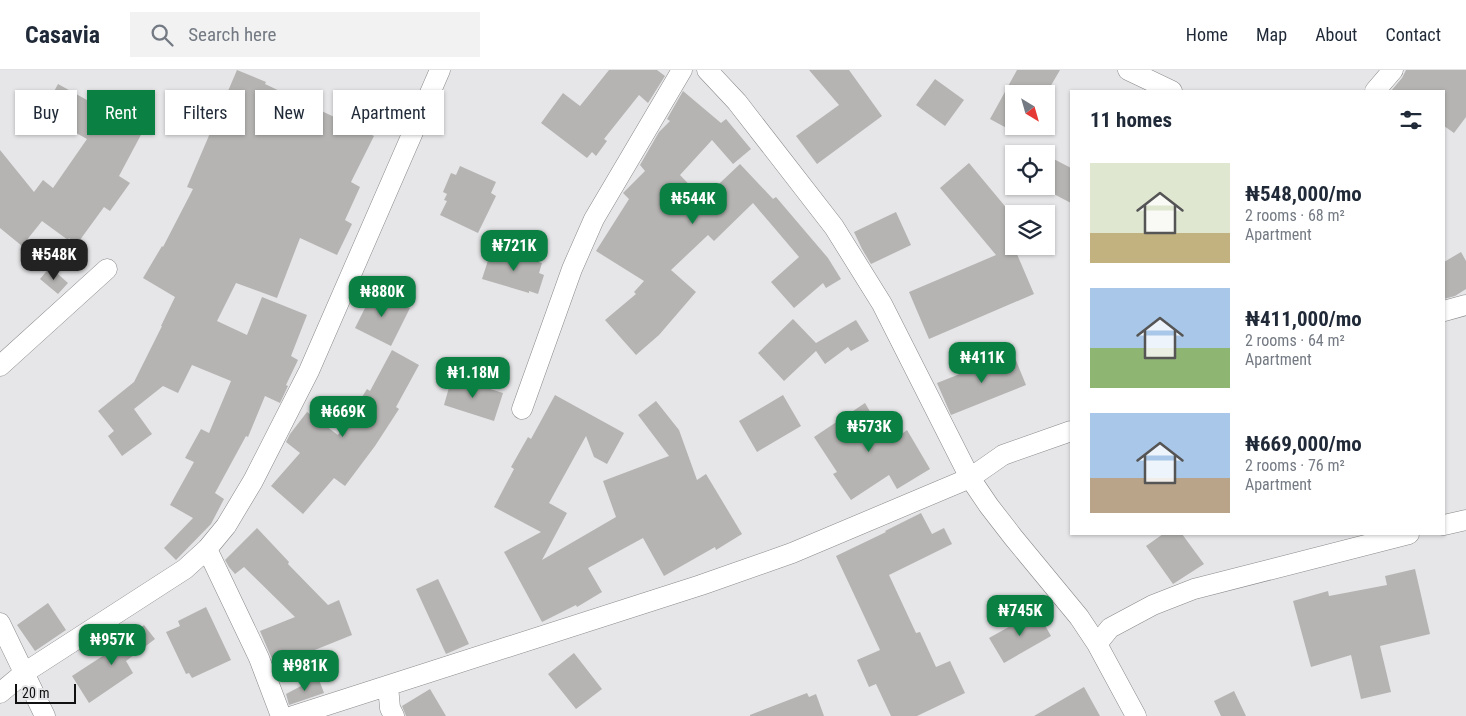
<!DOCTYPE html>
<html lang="en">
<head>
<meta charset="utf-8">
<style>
  :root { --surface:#fff; --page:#f2f2f3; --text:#1f2937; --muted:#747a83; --line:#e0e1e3; --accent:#0b8043 }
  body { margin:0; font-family:"Roboto Condensed",sans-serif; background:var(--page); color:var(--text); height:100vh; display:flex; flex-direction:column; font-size:19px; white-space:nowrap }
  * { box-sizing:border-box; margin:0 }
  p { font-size:16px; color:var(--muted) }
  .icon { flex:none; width:28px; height:28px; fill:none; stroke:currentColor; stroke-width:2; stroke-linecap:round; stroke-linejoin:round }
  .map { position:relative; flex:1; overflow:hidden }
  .panel { position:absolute; left:1070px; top:20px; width:375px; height:445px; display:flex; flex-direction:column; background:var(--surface); border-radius:0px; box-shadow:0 1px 4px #0004 }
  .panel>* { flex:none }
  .banner { position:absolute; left:15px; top:20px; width:475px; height:45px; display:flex; gap:10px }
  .needle { width:32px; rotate:143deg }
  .buttons { position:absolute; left:1005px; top:15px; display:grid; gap:10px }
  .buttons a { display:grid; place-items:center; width:50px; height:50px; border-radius:0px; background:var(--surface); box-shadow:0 1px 4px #0004; font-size:25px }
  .scale { position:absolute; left:15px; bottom:12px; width:61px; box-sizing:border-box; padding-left:5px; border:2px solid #111; border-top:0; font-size:14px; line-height:18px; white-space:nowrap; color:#111; -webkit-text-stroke:4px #e6e6e8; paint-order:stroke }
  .price { position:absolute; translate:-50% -42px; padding:0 11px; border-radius:10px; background:var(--accent); color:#fff; font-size:16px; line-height:32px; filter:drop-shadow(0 1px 2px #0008) }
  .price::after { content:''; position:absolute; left:50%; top:30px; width:15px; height:11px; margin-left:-8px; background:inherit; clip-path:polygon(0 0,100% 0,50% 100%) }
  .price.on { background:#222; color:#fff }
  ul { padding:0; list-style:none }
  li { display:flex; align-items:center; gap:15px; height:125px; padding:0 20px }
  li span { display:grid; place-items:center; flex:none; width:140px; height:100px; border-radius:0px; color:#555 }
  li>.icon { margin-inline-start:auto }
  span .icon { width:60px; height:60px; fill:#fffc; stroke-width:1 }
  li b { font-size:21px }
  h2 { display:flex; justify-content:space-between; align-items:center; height:60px; padding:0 20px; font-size:21px }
  .chip { padding:0 18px; border-radius:0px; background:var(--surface); box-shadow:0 1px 4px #0004; font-size:18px; line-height:45px }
  .chip.on { background:var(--accent); color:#fff }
  header { display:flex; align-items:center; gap:30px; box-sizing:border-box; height:70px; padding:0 25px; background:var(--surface); border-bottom:1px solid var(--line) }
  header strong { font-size:24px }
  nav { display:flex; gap:28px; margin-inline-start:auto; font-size:18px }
  .search { width:350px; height:45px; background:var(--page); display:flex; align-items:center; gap:12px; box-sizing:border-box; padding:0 18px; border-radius:0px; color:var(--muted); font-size:19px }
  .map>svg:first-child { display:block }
  .building { fill:#b5b4b2 }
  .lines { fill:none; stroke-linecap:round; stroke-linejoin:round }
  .minor-casing { stroke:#88888a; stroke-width:21 }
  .minor { stroke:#fff; stroke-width:20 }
</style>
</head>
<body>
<header>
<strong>Casavia</strong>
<div class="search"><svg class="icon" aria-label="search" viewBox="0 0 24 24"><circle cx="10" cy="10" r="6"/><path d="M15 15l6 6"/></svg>Search here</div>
<nav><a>Home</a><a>Map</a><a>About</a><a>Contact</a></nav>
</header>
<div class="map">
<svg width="1466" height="646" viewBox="0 0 1466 646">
  <rect width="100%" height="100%" fill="#e6e6e8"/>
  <path class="building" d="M237,0L266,12L265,14L374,66L351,112L360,117L345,150L352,154L337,185L300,168L277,228L236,213L217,251L247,265L262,227L307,245L291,286L298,290L286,315L288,316L280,333L265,326L248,367L246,366L215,423L224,429L211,454L176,490L164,478L193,448L170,435L194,392L185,388L201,359L209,363L231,311L192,295L178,323L163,316L134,339L152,364L122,386L108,366L114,361L98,341L134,312L162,256H161L175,227L143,208L162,176L163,177L193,119L187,117Z
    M609,0H657L665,6L648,33L639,25L604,69L607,71L596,86L592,82L587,88L541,53L563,23L580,36Z
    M809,0H849L882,46L817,94L796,66L839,35Z
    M1017,0H1060L1046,24H1014V62L990,49Z
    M1406,0H1466V47L1454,63L1444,56V21H1391L1402,8Z
    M935,9L964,30L945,56L916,35Z
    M58,14L143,61L119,106L130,113L110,141L104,137L77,174L69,168L68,170L42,151L22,176L0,158V80L34,122L43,110L53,118L87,69L42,44Z
    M683,21L721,53L726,49L751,79L733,94L712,70L680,105L703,129L740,94L773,129L776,127L828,188L841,209L826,218L823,213L794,238L771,212L799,187L753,133L714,171L708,165L671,200L696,222L659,265L636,285L605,250L636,224L634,222L644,211L596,181L629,129L623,123L645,101L640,95L659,62L670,51L667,49Z
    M1046,85L1071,98V133L1046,120Z
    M969,93L1014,147V159L1008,163L1034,224L929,269L909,222L996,185L940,118Z
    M460,96L496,112L491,123L496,126L478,163L440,145L447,131L444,130L447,124L443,122L451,103L456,105Z
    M896,142L911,175L871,194L862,179L854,162Z
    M492,178L542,193L539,203L544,205L538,224L529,221V223L482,209Z
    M1461,182L1466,191V219L1455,226L1444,229V192Z
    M50,197L68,213L58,224L40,209Z
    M374,220L410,238L391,276L355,258Z
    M793,249L816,273L856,250L869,271L851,281L848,277L825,294L816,281L784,311L758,283Z
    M392,280L419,295L396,337L399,339L375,376L345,416L334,408L303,444L271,416L300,383L286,372L290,364L307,342L338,365L367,319L370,321Z
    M1013,283L1026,315L951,345L937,313Z
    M452,307L503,323L494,351L444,335Z
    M555,325L624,363L607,394L594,387L586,366L549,433L567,443L542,490L616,447L603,411L669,386L638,345L656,331L679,360L697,410L706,404L742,464L716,480L715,477L664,506L643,468L588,498L602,522L577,537L576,535L542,552L504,482L541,462L494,437L514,399L511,397L528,367L531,369Z
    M783,325L801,356L757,382L739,351Z
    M865,333L872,345L876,342L894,370L907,360L930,399L897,419L889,405L851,430L833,404L837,402L814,367Z
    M921,443L932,464L944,458L952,474L889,505L916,563L920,562L936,597L950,591L965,623L917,646H891L876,614L869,617L857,590L880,580L836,486L886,462L885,461Z
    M257,458L289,492L288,494L328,535L339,530L352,565L275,596L260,561L295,547L244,497L235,504L229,497L225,490Z
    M1163,464H1182L1204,494L1173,514L1146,476Z
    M1415,499L1430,564L1380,576L1391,622L1361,629L1351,585L1311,597L1293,531L1328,521L1329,526L1387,515L1385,506Z
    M438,509L469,574L446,584L416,519Z
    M48,533L66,560L35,581L17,555Z
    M206,537L231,590L192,608L189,603L186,604L166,562L180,556L178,551Z
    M1037,541L1051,566L1004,593L989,568Z
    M144,555L155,569L126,591L133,603L89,633L72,606L115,578Z
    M574,583L602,619L576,639L548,604Z
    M318,607L324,623L289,635L286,624Z
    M1084,617L1100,646H1034Z
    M430,619L446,646H406L402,636Z
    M1234,621L1246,646H1221L1214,631Z
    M807,623L809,627L816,624L824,646H750V645Z"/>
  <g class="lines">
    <defs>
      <path id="minor" d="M707,0L737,32L834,157L882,234L970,408L989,436L1013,467L1079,547L1097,574L1136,646
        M1128,0L1172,21
        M1375,21L1393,0
        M1444,241L1466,235
        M0,296L107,199
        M522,339L572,199L594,149L682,0
        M1444,455L1466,450
        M207,479L259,588L281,646
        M0,553L45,646
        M1097,574L1110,558L1153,535L1194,519L1409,464
        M388,616L390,638L394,646
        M0,623L24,603L185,499L207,479L226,456L253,411L309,301L440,0
        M293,646L701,515L792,483L970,408L1003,385L1071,361"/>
    </defs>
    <use href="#minor" class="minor-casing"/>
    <use href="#minor" class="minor"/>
  </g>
</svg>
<div class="buttons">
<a><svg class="needle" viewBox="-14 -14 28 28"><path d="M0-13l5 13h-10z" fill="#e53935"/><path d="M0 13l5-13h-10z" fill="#747a83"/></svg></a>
<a><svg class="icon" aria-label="locate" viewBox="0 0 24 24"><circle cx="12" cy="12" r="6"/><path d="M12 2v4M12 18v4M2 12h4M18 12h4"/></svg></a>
<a><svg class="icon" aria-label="layers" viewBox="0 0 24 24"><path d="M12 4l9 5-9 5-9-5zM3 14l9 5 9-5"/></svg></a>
</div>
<div class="scale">20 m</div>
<b class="price" style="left:693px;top:155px">₦544K</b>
<b class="price" style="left:514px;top:202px">₦721K</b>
<b class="price on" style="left:54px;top:211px">₦548K</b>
<b class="price" style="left:382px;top:248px">₦880K</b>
<b class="price" style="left:982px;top:314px">₦411K</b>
<b class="price" style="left:473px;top:329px">₦1.18M</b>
<b class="price" style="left:343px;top:368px">₦669K</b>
<b class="price" style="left:869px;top:383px">₦573K</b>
<b class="price" style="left:1020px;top:567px">₦745K</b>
<b class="price" style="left:112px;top:596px">₦957K</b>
<b class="price" style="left:305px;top:622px">₦981K</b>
<div class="banner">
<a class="chip">Buy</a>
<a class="chip on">Rent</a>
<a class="chip">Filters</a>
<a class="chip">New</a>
<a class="chip">Apartment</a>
</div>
<section class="panel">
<h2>11 homes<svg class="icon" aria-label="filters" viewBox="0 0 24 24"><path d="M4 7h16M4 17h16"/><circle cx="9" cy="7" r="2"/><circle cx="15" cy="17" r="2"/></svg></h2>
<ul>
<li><span style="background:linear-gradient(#dfe7d0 70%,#c2b280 0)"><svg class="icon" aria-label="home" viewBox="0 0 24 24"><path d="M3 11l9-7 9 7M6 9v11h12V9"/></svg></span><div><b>₦548,000/mo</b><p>2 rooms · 68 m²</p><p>Apartment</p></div></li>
<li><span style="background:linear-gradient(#a9c7e8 60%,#8fb573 0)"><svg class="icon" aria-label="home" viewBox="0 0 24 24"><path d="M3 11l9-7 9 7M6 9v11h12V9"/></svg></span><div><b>₦411,000/mo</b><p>2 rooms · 64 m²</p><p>Apartment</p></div></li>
<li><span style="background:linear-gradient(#a9c7e8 65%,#b9a48a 0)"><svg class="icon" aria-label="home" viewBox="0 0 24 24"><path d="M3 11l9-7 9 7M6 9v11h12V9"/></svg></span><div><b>₦669,000/mo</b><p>2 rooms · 76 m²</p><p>Apartment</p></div></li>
</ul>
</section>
</div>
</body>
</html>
